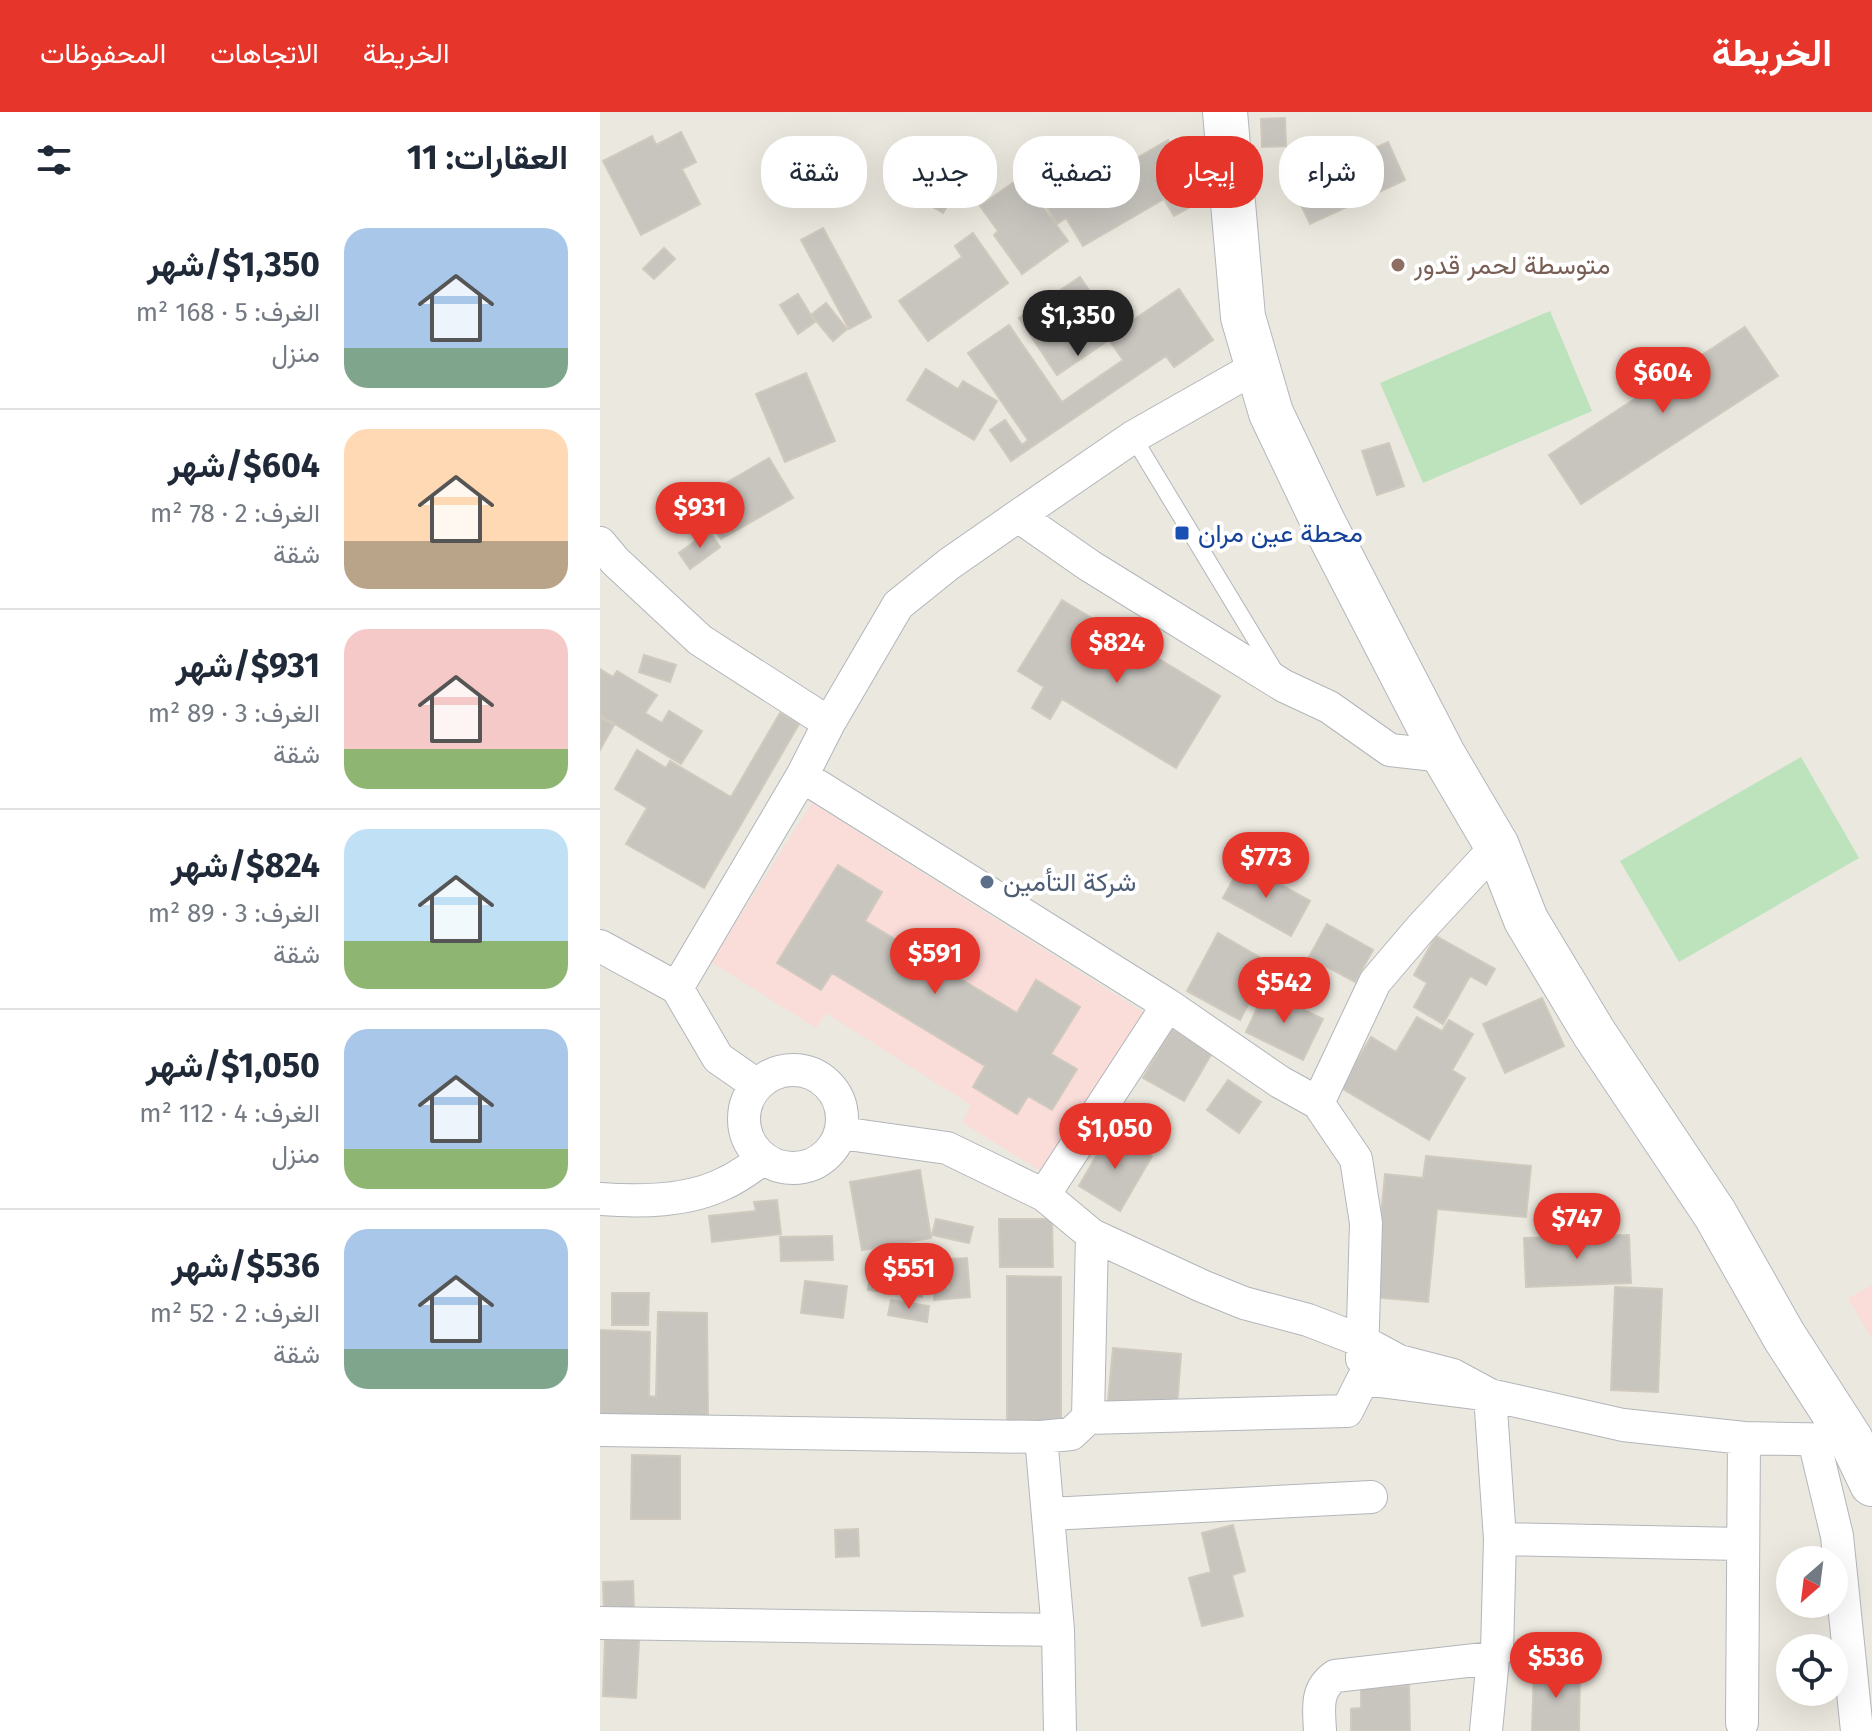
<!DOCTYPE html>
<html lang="ar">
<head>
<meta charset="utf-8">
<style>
  :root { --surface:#fff; --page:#f6f6f7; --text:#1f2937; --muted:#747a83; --line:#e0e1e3; --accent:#e6352b }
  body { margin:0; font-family:"Fira Sans",Vazirmatn,sans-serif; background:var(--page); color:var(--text); direction:rtl; height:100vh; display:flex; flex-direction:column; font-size:30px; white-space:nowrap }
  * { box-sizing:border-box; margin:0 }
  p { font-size:26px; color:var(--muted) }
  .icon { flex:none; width:44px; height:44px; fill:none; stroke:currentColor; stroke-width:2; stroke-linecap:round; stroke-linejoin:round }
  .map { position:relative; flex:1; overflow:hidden; direction:ltr }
  .side { display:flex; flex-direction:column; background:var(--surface); width:600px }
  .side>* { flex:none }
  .guide { position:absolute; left:24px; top:24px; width:760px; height:72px; direction:rtl; display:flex; gap:16px }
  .needle { width:52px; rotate:208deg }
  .tools { position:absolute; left:1176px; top:1434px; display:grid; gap:16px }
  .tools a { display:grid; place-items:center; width:72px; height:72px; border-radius:50%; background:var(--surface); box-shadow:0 8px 32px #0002; font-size:40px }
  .price { position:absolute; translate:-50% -68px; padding:0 18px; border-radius:28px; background:var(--accent); color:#fff; font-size:26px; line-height:52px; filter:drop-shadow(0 2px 4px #0008) }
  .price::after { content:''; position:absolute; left:50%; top:48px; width:24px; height:18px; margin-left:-12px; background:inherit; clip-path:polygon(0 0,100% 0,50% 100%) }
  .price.selected { background:#222; color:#fff }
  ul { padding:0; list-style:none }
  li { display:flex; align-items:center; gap:24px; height:200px; padding:0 32px }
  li+li { border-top:2px solid var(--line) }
  li span { display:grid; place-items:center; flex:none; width:224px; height:160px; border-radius:24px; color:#555 }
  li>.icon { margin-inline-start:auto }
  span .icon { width:96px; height:96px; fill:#fffc; stroke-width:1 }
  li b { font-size:34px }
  h2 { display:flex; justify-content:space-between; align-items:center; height:96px; padding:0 32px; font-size:34px }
  .pill { padding:0 28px; border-radius:32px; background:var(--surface); box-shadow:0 8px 32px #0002; font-size:28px; line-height:72px }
  .pill.selected { background:var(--accent); color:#fff }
  header { display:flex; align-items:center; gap:48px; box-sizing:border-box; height:112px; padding:0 40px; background:var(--accent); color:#fff }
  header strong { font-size:38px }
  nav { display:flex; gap:44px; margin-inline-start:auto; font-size:28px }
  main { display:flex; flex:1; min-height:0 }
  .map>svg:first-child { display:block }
  .medical { fill:#fadcd9 }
  .green { fill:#bce3bb }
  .building { fill:#c8c5bf; stroke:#d0cabe; stroke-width:2 }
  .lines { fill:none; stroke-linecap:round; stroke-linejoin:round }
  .service-casing { stroke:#b2b6ba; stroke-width:18 }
  .minor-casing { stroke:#b2b6ba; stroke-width:34 }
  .secondary-casing { stroke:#b3b7bc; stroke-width:46 }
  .service { stroke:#fff; stroke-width:16 }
  .minor { stroke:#fff; stroke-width:32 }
  .secondary { stroke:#fff; stroke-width:44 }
  .education-dot { fill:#8d6e63; stroke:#fff; stroke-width:3 }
  .transit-dot { fill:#1a4fb4; stroke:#fff; stroke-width:3 }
  .service-dot { fill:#5c6f8a; stroke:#fff; stroke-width:3 }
  .labels { text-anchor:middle; stroke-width:8; stroke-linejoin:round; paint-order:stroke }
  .education-label { font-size:26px; fill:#785e54; stroke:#fff; text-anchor:start }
  .transit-label { font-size:26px; fill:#164399; stroke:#fff; text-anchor:start }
  .service-label { font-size:26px; fill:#4e5e75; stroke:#fff; text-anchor:start }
</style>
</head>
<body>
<header>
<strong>الخريطة</strong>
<nav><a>الخريطة</a><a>الاتجاهات</a><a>المحفوظات</a></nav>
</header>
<main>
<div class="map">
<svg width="1272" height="1619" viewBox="0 0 1272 1619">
  <rect width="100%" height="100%" fill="#ebe8df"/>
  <path class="medical" d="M212,691L546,902L445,1062L362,1010L371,993L226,901L216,916L111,850Z
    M1272,1173V1227L1248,1186Z"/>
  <path class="green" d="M950,199L992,299L823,371L780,271Z
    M1201,645L1259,746L1079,850L1020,749Z"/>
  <path class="building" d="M685,6L686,34L662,35L661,7Z
    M81,20L96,50L82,57L100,92L41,123L3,49L52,24L56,33Z
    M568,28L603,88L574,104L564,87L483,134L466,106L457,112L436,77L461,62L473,83Z
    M788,30L805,68L710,112L692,74Z
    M421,65L468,129L422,162L394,123L398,119L380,94Z
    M341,67L357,77L343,101L326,91Z
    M223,116L271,205L249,217L201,128Z
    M373,121L408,171L328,229L299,189L362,145L355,134Z
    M64,136L75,147L54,167L43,157Z
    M480,165L517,219L579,177L613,228L574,255L566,244L411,349L390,318L405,308L422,333L428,328L368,241L409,213L462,290L523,248L509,228L457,263L419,206Z
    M198,182L215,210L198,222L180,193Z
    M226,191L247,217L233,229L211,203Z
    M1145,215L1178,264L981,392L949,343Z
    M326,257L358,277L363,269L397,289L374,328L307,288Z
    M206,261L235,329L185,350L156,282Z
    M789,331L804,374L777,383L762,339Z
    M169,346L193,386L121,427L109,408L90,419L78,399Z
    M109,419L120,435L90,457L79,441Z
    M462,488L620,584L576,656L462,587L450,607L432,596L444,575L418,559Z
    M44,543L76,553L70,570L39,560Z
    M0,557L13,565L17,559L57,583L45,601L62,611L69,599L102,619L81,652L0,603Z
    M180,601L199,612L104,776L26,732L47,696L15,677L37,638L66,656L70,649L131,685Z
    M0,605L14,613L0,638Z
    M642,751L710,789L691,824L623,786Z
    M238,753L282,780L265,809L417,901L436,868L480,895L451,942L477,957L452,998L428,984L417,1002L373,975L385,954L232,861L221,878L177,851Z
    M727,812L773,838L755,870L709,845Z
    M618,821L680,857L671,874L661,868L640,908L587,879Z
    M836,824L895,857L886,873L870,864L843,912L814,895L827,871L814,863Z
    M665,879L723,907L703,948L646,920Z
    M942,886L964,934L905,961L883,912Z
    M817,905L842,919L849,908L873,922L852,958L865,966L829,1028L741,976L771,925L796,940Z
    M572,917L612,941L584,989L543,966Z
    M628,968L661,990L639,1021L607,998Z
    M510,1020L552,1044L520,1099L479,1074Z
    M826,1044L931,1054L926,1105L837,1097L828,1190L773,1185L785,1062L823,1066Z
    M320,1058L331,1126L262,1138L250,1070Z
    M177,1088L181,1122L112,1130L109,1104L156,1099L154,1090Z
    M336,1107L373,1115L369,1131L332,1123Z
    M399,1107H452L453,1155H400Z
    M1029,1123L1031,1171L926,1175L924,1126Z
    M232,1124L233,1148L181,1149L180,1125Z
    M273,1141L327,1148L322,1185L268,1178Z
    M367,1146L370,1185L334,1188V1177L349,1176L346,1147Z
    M407,1164L461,1165V1310L407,1309Z
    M205,1169L247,1174L243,1206L201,1201Z
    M1015,1175L1062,1177L1058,1280L1011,1278Z
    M12,1181H49L48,1213H12Z
    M291,1188L329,1194L327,1210L288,1203Z
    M58,1200L107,1201L108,1309L0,1306V1218L50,1220L49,1284L56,1285Z
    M513,1236L581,1242L577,1295L508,1289Z
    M32,1343L80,1344V1407H31Z
    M633,1413L645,1459L632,1463L643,1504L602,1514L589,1466L611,1460L602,1421Z
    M258,1417L259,1444L236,1445L235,1418Z
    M33,1469L34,1496L4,1497L3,1470Z
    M5,1527L39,1528L36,1586L3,1584Z
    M934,1556L980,1557L979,1619H932Z
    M761,1574H809L810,1619H751V1597L761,1596Z"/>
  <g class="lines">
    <defs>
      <path id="service" d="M533,325L677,563"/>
      <path id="minor" d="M658,254L533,325L418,404L490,454L684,574L729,595L790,638L844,644
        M0,431L15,449L100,528L229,611
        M202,664L568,893L680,970L718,991
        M0,834L77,876L118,946L157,973
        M77,876L202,664L229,611L298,493L349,452L418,404
        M144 1007a49 49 0 1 1 98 0a49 49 0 1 1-98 0Z
        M241,1021L347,1036L444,1083L492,1123L602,1174L644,1191L708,1208L762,1229L799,1249L853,1263L890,1283L1023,1313L1144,1326L1251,1328
        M444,1083L568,893
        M0,1087C40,1090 88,1090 125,1071C139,1065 151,1055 163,1047
        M762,1247L766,1111L756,1047L718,991L775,870L821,816L897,734
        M488,1306L747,1299L763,1267L890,1283L900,1427L897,1539L893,1546L886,1619
        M0,1318L441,1325
        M1214,1328L1237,1424L1257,1619
        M450,1402L771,1385
        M900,1427L1141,1432
        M0,1511L458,1518
        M1142,1611L1144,1326
        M460,1619L458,1518L441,1325L471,1322L488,1306L492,1123
        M720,1619C719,1597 715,1578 735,1564L893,1546"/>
      <path id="secondary" d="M625,0L643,205L671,301L723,410L844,644L897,734L926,808L994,921L1115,1102L1184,1224L1251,1328L1272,1372"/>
    </defs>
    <use href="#service" class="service-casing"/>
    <use href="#minor" class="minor-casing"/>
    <use href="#secondary" class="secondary-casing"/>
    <use href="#service" class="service"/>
    <use href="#minor" class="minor"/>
    <use href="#secondary" class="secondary"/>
  </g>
  <circle class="education-dot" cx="798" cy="153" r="8"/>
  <rect class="transit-dot" x="574" y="413" width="16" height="16" rx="4"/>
  <circle class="service-dot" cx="387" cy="770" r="8"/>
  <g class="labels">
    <g class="education-label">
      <text x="814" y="162">متوسطة لحمر قدور</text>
    </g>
    <g class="transit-label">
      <text x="598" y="430">محطة عين مران</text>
    </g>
    <g class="service-label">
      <text x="403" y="779">شركة التأمين</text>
    </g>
  </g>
</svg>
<div class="tools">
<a><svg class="needle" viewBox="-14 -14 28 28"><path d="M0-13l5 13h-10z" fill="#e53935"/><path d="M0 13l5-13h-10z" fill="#747a83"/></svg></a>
<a><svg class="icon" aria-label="locate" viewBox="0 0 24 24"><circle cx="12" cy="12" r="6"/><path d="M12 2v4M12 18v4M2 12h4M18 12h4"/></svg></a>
</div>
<b class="price selected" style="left:478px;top:246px">$1,350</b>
<b class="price" style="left:1063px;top:303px">$604</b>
<b class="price" style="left:100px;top:438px">$931</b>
<b class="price" style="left:517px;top:573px">$824</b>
<b class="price" style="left:666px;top:788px">$773</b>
<b class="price" style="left:335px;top:884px">$591</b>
<b class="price" style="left:684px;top:913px">$542</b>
<b class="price" style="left:515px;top:1059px">$1,050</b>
<b class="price" style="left:977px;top:1149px">$747</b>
<b class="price" style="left:309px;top:1199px">$551</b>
<b class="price" style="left:956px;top:1588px">$536</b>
<div class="guide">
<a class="pill">شراء</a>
<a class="pill selected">إيجار</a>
<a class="pill">تصفية</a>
<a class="pill">جديد</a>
<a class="pill">شقة</a>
</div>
</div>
<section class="side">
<h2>العقارات: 11<svg class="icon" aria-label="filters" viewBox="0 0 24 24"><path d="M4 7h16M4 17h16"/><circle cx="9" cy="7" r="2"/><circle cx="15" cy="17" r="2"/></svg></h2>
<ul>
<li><span style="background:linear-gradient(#a9c7e8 75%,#7fa58c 0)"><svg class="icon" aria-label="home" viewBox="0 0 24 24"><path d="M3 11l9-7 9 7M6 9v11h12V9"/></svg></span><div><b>$1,350/شهر</b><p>الغرف: 5 · 168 m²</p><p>منزل</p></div></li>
<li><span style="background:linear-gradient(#ffd9b3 70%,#b9a48a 0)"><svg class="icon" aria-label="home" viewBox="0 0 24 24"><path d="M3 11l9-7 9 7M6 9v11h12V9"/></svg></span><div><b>$604/شهر</b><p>الغرف: 2 · 78 m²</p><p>شقة</p></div></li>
<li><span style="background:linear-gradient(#f6c9c9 75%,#8fb573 0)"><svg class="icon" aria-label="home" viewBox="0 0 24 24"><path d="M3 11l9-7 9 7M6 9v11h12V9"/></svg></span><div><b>$931/شهر</b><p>الغرف: 3 · 89 m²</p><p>شقة</p></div></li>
<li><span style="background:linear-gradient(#bfe0f5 70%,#8fb573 0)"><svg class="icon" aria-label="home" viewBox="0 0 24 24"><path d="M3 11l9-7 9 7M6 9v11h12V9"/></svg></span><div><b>$824/شهر</b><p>الغرف: 3 · 89 m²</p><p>شقة</p></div></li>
<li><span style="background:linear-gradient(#a9c7e8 75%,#8fb573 0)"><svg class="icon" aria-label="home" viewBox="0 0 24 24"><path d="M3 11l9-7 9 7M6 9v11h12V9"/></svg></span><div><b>$1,050/شهر</b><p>الغرف: 4 · 112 m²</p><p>منزل</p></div></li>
<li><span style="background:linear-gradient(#a9c7e8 75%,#7fa58c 0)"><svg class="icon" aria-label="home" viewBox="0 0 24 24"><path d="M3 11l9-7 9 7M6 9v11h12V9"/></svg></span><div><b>$536/شهر</b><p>الغرف: 2 · 52 m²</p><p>شقة</p></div></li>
</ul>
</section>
</main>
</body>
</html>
